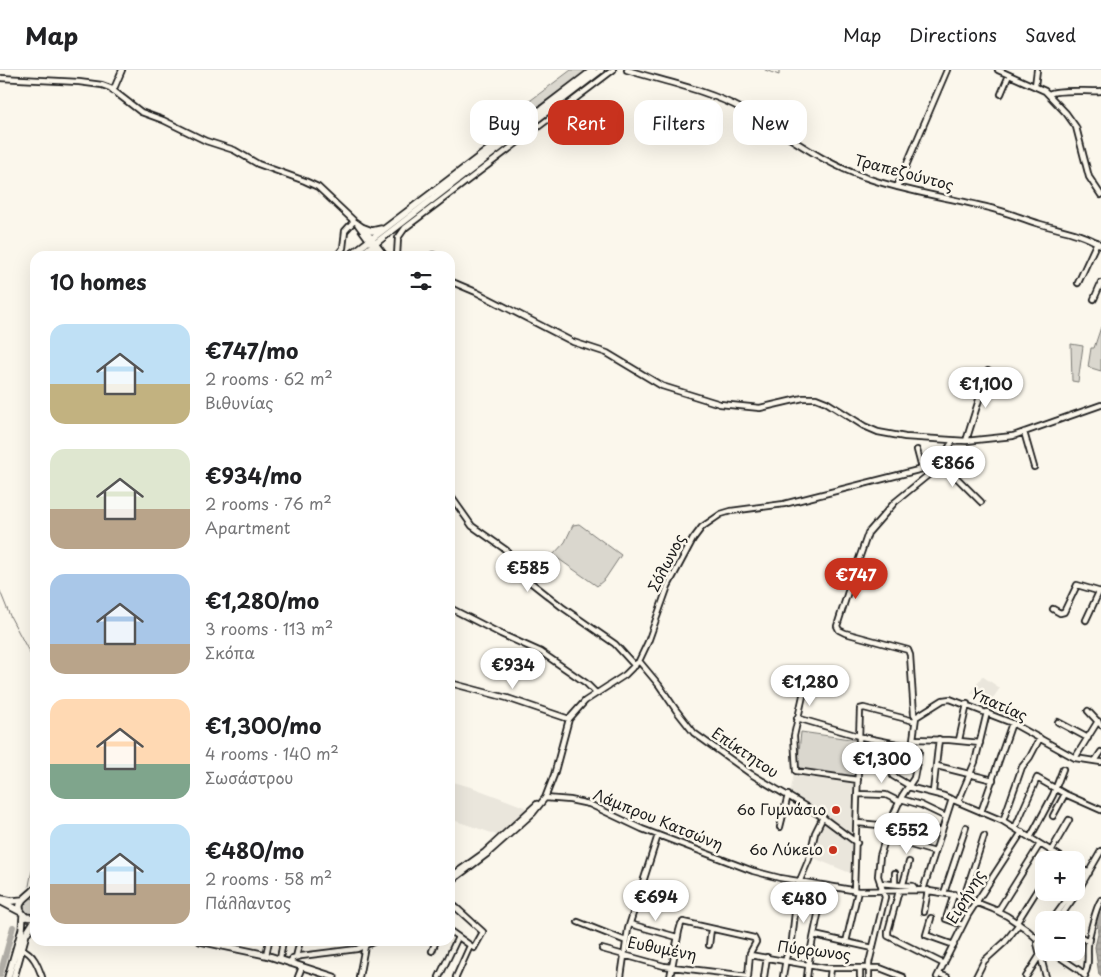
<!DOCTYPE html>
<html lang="en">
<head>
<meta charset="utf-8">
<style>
  :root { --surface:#fff; --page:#f2f2f2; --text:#202124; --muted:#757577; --line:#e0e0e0; --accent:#c8321e }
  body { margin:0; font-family:"Playpen Sans",sans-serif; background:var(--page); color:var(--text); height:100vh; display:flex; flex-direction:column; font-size:19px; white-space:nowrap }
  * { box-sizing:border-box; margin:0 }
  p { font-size:16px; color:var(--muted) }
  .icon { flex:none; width:28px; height:28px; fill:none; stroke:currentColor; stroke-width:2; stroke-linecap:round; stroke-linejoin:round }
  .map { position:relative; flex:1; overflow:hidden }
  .drawer { position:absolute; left:30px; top:181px; width:425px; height:695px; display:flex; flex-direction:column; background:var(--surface); border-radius:15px; box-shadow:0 5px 20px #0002 }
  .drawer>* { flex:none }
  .hud { position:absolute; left:470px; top:30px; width:475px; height:45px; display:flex; gap:10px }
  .buttons { position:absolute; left:1035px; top:781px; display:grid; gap:10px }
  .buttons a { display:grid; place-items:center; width:50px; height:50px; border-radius:10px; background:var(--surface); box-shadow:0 5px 20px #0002; font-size:25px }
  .price { position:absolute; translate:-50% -42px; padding:0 11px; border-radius:18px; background:#fff; color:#222; font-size:16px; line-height:32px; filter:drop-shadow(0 1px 2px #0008) }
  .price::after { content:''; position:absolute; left:50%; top:30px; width:15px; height:11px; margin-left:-8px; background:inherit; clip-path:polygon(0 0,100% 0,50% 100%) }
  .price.current { background:var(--accent); color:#fff }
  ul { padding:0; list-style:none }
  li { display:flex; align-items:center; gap:15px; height:125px; padding:0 20px }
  li span { display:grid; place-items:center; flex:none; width:140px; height:100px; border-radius:15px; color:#555 }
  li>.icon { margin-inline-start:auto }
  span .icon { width:60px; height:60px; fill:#fffc; stroke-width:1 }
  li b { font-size:21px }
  h2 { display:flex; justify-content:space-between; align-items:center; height:60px; padding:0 20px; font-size:21px }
  .tag { padding:0 18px; border-radius:15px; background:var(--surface); box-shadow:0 5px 20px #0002; font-size:18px; line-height:45px }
  .tag.current { background:var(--accent); color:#fff }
  header { display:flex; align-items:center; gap:30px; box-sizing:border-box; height:70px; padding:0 25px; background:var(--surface); border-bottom:1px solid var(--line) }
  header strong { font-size:24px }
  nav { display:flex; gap:28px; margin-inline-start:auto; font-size:18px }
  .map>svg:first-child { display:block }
  .built { fill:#eae6dc }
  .green { fill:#dad7ce; stroke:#7b7a75 }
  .forest { fill:url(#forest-firs); stroke:#7b7a75 }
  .water { fill:url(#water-rules); stroke:#74726e }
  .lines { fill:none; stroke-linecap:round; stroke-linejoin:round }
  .stream { stroke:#74726e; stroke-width:1 }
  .river { stroke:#afaca5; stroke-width:6 }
  .minor-casing { stroke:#1c1c1c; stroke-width:8 }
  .major-casing { stroke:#1c1c1c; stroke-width:9 }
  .minor { stroke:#fbf7ec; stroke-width:4.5 }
  .major { stroke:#fbf7ec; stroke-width:5.5 }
  .poi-dot { fill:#c8321e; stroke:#fbf7ec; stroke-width:2 }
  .labels { text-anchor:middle; stroke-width:5; stroke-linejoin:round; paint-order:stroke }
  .street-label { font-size:15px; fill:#1c1c1c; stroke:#fbf7ec }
  .poi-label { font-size:15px; fill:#1c1c1c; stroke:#fbf7ec; text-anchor:end }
</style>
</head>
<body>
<header>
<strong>Map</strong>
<nav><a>Map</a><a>Directions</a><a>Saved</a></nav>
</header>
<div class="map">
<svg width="1101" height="907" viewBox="0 0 1101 907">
  <defs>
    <pattern id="forest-firs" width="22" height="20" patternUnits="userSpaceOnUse" patternTransform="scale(1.25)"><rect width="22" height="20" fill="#dad7ce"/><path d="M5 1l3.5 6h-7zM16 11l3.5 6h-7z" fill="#bab8b0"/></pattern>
    <pattern id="water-rules" width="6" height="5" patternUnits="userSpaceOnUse" patternTransform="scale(1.25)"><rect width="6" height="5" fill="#afaca5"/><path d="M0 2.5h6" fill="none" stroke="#96938d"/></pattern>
  </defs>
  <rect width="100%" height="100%" fill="#fbf7ec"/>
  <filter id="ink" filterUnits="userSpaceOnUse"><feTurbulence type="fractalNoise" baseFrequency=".02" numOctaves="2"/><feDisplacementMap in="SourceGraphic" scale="10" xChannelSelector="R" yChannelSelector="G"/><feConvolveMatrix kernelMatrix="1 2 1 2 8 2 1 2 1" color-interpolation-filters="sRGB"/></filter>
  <g filter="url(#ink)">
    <path class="built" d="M982,606L1000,618L990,632L971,623Z
      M794,704L855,711L854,768L824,745L790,724Z
      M450,711L474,718L527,738L499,766L486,761L450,749Z
      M824,750L855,774L853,793L850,803L811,787L815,769Z"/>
    <path class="green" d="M1101,257V301L1088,297L1091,278H1094Z
      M1071,274L1083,276L1078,312L1072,311Z
      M579,454L621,485L605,509L597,516L553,485L565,472L573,455Z
      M801,662L857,670L855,707L797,700Z
      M30,828L35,829V845L28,844L24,839V833Z
      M956,828L972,834L961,854L947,848Z"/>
    <path class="forest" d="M571,0H588L515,53L519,37L531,30Z"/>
    <path class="water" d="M1097,852L1101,853V907L1099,905L1095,877L1098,864Z"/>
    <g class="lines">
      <path class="stream" d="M765,0L779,5V0
        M0,521L10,546L35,593
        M29,816L31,805L35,791"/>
      <path class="river" d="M1100,852L1099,842L1101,837
        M0,905L13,857"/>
      <defs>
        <path id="minor" d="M627,0C666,12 707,20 742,39C784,62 819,92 864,107C905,122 948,127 990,138C1007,142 1023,149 1040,154C1061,160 1082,163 1101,175
          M998,0L1045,21L1066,43L1076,57L1089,107L1101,125
          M0,8L79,12L102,15L110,18L141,42L163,50L206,71L234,80L258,94L305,111L318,117L354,151L364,158L385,186
          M1035,16L1037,0
          M113,21L122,0
          M1001,24L1009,5
          M1049,24C1058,19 1088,22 1101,21
          M897,117L947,0
          M358,155L380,185
          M433,185V186
          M337,186L343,178L345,161L354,151
          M397,186L398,168L405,158L613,0
          M450,211L476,222L573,272L607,283L662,316L720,334L760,338L803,328H816L826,332L864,356L878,362L905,367L966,371L1013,366L1101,335
          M1078,213L1097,172
          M1094,229L1101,213
          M1024,362L1034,397
          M966,371L988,301
          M917,380L922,399
          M940,391L981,432
          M450,425L472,456L506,480L529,511L562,537L615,574L635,596
          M450,538L501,564L541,582L586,613L596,623
          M1053,539L1060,543L1064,542L1077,515L1101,522
          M1086,550L1099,522
          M639,591L659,615L676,640L694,663L751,704L818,744L857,773
          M450,613L507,628L569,649
          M804,621L794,666L796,701L858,710
          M1088,641L1101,655
          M916,647L914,644L910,585L908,580L845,563L839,560L837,556L853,506L868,463L895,432L927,406L929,403L926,398
          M797,648L862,667L912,677L919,681L914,708L902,726L891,750L880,786L878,806L885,827L869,893V907
          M1058,652L1088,668
          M913,669L949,670L980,673
          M959,670L967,634
          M912,677L916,647L943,630L950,629L1012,653L1075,688L1101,692
          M1075,688L1098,651
          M1095,691L1101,682
          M937,696L993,710
          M893,706L910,716
          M908,717L944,726L1003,751L1066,790
          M933,722L939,669
          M858,724L886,725L900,732
          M545,728L570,730L589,734L642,759L753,801L780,808L858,821L923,820L960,826L993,839L1007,846L1026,859L1044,875
          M901,729L921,735L946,747
          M958,732L975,692L987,642
          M981,742L1012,653
          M1053,746L1065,724
          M891,750L942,761
          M1003,751L1022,697L1030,687L1040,668
          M858,753L889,756
          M780,757L788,725
          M1015,758L1037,708L1065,724L1101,740
          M886,768L935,782
          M1030,768L1053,725L1063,699
          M1051,781L1069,750
          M1076,796L1089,803
          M450,807L485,782L537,734
          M450,812L487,784L533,743L545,728L554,705L569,649L585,631L625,605L639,591L648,572L668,516L693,469L702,457L721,444L731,441L784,434L930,397L940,391L953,371
          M880,813L913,816L916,820
          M895,814V803
          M903,814L909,792
          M923,820L952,729
          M854,821L860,639L864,638L914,651
          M899,821L888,861V866L944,894
          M944,823L966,757
          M954,824L946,849L963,855
          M964,827L984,766
          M450,832L483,862L474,878L450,861
          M998,841L1040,774
          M924,842L928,820
          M931,848L926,865L954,875
          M1052,850L1066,831L1075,824
          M1058,850L1075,826L1101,781
          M578,852L626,871
          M1017,852L1044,809
          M630,854L677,867
          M1076,864L1088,871
          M814,865L873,878
          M846,872L858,821
          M709,875L711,859
          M22,879C34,884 38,896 42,907
          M602,879L664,896L748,906
          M432,881L436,871
          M1052,882L1079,900L1085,906
          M1040,884L1046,907
          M266,885L269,871
          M750,885L825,898H880L903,907
          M296,887L300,871
          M280,889L283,871
          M289,893L293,888L301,886L357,879L375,871
          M939,904L947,907
          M1084,905C1090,897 1087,884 1088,875C1089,865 1096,837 1101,830
          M298,907L302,897
          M359,907L365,876
          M439,907L458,867
          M456,907L470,876
          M621,907L628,859L658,765
          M670,907L679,861L681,854L683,852L754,868L756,872L750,883L748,907
          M764,907L767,887
          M783,907L786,888L792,870L798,815L809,789L815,763L823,747
          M807,907L810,883L824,816
          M830,907L831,898
          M860,907V899
          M937,907L968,845L1022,762
          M976,907L984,891L1005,872L1019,854
          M1026,907L1040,885L1037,873L1044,862"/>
        <path id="major" d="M364,158L372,161L381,159
          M349,186L593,0
          M359,186L601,0
          M363,186L370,184H380
          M35,819C27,828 11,834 26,847L35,848
          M2,829L12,831L22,830
          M0,831L21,842
          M200,871L266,885L334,907
          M8,907L22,859L23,845
          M14,907L26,864L35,850"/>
      </defs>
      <use href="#minor" class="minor-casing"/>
      <use href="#major" class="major-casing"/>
      <use href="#minor" class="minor"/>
      <use href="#major" class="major"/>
    </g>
  </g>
  <g class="poi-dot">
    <circle cx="836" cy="740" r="5"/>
    <circle cx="833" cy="780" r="5"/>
  </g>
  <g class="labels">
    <g class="street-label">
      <text transform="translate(904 103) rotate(15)" y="5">Τραπεζούντος</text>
      <text transform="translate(667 493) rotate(-63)" y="5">Σόλωνος</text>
      <text transform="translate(999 635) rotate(24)" y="5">Υπατίας</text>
      <text transform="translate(745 683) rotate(34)" y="5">Επίκτητου</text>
      <text transform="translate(658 750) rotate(22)" y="5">Λάμπρου Κατσώνη</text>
      <text transform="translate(966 827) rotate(-59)" y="5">Ειρήνης</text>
      <text transform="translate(662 879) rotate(11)" y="5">Ευθυμένη</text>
      <text transform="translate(814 881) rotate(7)" y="5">Πύρρωνος</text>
    </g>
    <g class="poi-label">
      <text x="826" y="745">6ο Γυμνάσιο</text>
      <text x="823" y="785">6ο Λύκειο</text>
    </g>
  </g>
</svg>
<div class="buttons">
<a>+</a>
<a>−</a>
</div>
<b class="price" style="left:986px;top:339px">€1,100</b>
<b class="price" style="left:953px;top:418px">€866</b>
<b class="price" style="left:528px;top:523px">€585</b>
<b class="price current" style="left:856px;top:530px">€747</b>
<b class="price" style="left:513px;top:620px">€934</b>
<b class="price" style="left:810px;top:637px">€1,280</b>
<b class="price" style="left:882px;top:714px">€1,300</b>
<b class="price" style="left:907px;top:785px">€552</b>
<b class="price" style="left:656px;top:852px">€694</b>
<b class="price" style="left:804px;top:854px">€480</b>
<div class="hud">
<a class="tag">Buy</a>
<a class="tag current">Rent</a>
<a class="tag">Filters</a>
<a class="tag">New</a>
</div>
<section class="drawer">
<h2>10 homes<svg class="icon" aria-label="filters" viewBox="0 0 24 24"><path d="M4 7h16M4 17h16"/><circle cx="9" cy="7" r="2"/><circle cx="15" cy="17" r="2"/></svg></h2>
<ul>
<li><span style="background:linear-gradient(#bfe0f5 60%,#c2b280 0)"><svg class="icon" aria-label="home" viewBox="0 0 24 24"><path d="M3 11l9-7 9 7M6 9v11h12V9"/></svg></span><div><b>€747/mo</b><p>2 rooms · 62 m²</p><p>Βιθυνίας</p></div></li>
<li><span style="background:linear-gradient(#dfe7d0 60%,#b9a48a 0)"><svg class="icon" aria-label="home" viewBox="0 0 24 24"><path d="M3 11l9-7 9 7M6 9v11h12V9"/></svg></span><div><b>€934/mo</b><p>2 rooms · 76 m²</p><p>Apartment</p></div></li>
<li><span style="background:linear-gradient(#a9c7e8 70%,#b9a48a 0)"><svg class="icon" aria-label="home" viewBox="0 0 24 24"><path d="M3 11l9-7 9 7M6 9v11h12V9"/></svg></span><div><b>€1,280/mo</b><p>3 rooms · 113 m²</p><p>Σκόπα</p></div></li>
<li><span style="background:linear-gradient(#ffd9b3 65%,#7fa58c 0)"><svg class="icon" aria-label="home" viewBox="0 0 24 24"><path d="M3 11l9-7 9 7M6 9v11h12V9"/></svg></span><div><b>€1,300/mo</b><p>4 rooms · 140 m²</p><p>Σωσάστρου</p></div></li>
<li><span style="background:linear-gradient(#bfe0f5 60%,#b9a48a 0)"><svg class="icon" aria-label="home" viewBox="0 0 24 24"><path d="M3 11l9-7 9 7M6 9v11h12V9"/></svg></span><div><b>€480/mo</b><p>2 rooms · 58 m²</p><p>Πάλλαντος</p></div></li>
</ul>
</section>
</div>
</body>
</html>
